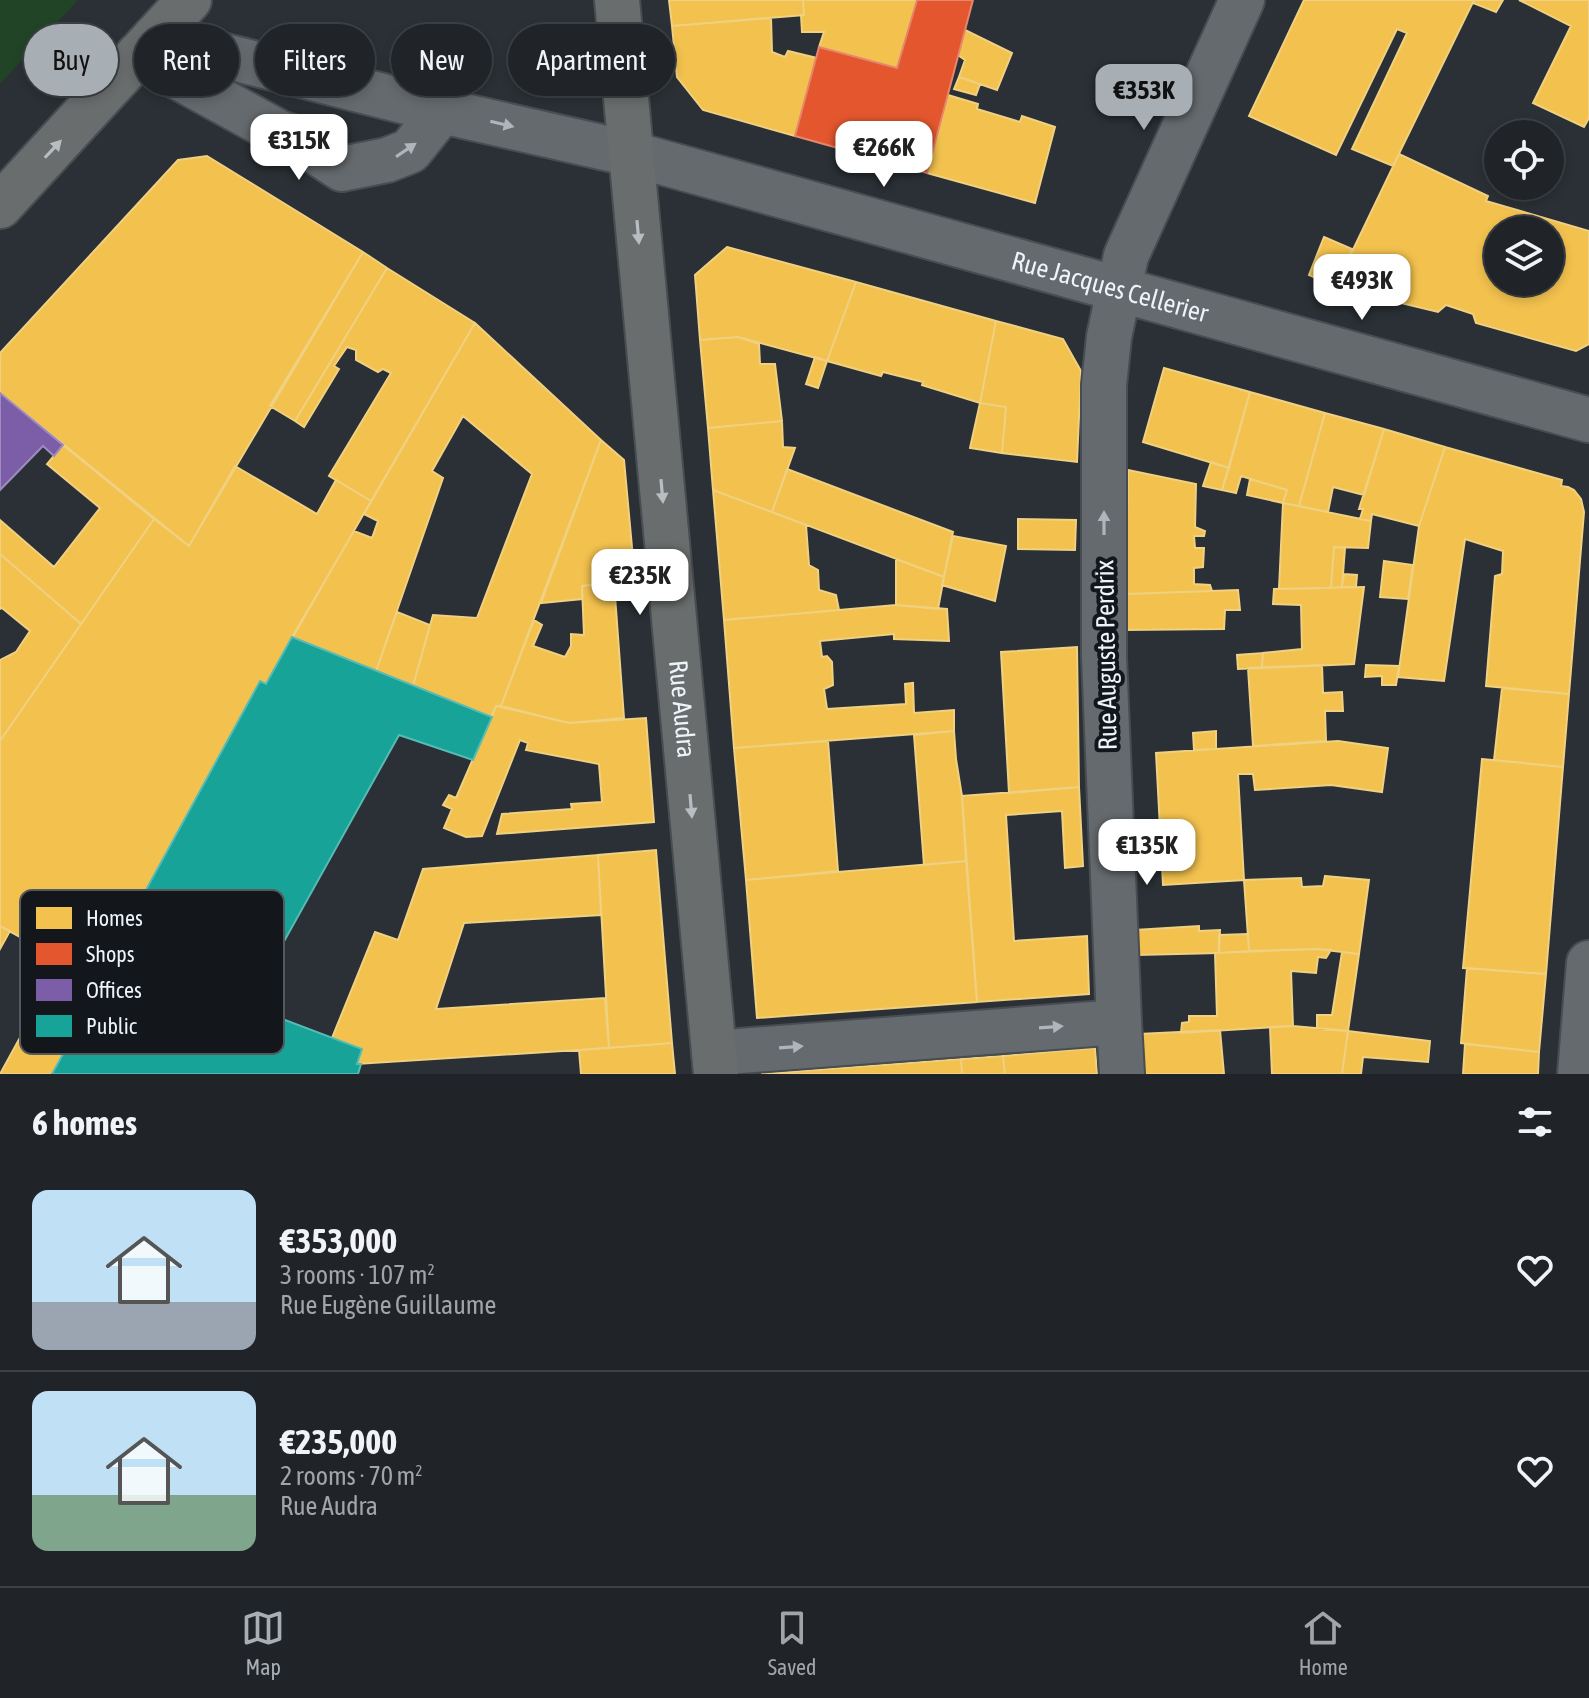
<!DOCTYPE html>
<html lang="en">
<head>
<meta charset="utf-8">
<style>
  :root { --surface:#202428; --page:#2d3034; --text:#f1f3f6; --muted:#a2a4a8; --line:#3d4145; --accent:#a8afb4 }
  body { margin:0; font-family:"Asap Condensed",sans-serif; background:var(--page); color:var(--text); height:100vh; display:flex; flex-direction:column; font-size:30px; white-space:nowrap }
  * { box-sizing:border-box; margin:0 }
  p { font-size:26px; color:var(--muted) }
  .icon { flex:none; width:44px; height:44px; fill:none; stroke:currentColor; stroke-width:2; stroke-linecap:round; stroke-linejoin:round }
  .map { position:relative; height:1074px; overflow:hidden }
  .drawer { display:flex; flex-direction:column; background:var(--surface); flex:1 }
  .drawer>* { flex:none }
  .hud { position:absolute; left:24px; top:24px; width:800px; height:72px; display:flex; gap:16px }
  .controls { position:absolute; left:1484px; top:120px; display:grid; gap:16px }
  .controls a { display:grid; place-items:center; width:80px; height:80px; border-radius:50%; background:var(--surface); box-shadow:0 4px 12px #0003,0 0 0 2px var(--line); font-size:40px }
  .price { position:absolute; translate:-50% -68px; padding:0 18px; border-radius:16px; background:#fff; color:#222; font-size:26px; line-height:52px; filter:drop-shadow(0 2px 4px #0008) }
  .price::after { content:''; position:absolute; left:50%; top:48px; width:24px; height:18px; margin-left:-12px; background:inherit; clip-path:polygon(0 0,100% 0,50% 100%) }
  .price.selected { background:var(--accent); color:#111 }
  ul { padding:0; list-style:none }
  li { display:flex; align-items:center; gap:24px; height:200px; padding:0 32px }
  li+li { border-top:2px solid var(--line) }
  li span { display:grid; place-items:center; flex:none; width:224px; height:160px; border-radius:16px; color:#555 }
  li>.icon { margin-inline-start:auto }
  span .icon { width:96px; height:96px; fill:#fffc; stroke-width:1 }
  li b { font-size:34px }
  h2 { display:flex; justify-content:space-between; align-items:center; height:96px; padding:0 32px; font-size:34px }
  .chip { padding:0 28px; border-radius:36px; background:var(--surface); box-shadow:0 4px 12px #0003,0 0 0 2px var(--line); font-size:28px; line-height:72px }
  .chip.selected { background:var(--accent); color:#111 }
  .tabs { display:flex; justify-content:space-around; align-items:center; height:112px; border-top:2px solid var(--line); background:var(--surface); font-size:22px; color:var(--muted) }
  .tabs a { display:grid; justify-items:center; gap:4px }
  .tabs .selected { color:var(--accent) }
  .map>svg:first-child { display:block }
  .green { fill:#204425 }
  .homes { fill:#f2c14e; stroke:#f0d081; stroke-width:2; fill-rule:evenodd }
  .shops { fill:#e4572e; stroke:#e6866b; stroke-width:2 }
  .offices { fill:#7b5ea7; stroke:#9d8bc0; stroke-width:2 }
  .public { fill:#17a398; stroke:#57bbb5; stroke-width:2 }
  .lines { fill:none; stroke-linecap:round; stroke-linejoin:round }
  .minor-casing { stroke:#474d51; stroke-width:48 }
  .secondary-casing { stroke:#474d51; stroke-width:48 }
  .minor { stroke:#656a6e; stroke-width:44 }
  .secondary { stroke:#6a6d6d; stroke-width:44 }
  .oneway { fill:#afb5ba }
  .oneway2 { fill:#b8bdc1 }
  .labels { text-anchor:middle; stroke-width:8; stroke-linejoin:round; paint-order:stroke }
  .street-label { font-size:26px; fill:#ecf3f9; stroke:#13171c }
  .key { fill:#13171c; stroke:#54595e; stroke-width:2 }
  .key-label { font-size:22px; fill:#ecf3f9 }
</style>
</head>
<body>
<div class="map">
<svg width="1589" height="1074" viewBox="0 0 1589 1074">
  <rect width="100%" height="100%" fill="#2a3035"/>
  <path class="green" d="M0,0H78L0,84Z"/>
  <path class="homes" d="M669,0H803L804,15L672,26Z
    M803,0H917L897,68L819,47L824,32H802L801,15H804Z
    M1304,0H1474L1393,166L1352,149L1407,33L1397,29L1336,155L1249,116Z
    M1474,0H1503L1496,12L1473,3Z
    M1519,0H1589V118L1584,127L1533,103L1571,26Z
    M771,18L772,52L785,57L788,51L817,58L795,136L703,110L677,77L672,26Z
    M965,30L1012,53L997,90L959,77L965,60L958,55Z
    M959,77L980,84L976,95L954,89Z
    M948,95L978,104L977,109L1020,122L1022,116L1055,127L1035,203L927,173Z
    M1399,154L1488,196L1486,201L1589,231V344L1576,351L1476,323L1473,314L1446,305L1438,312L1335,287ZM1498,230H1550V282H1498Z
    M207,156L363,252L189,546L0,393V353L178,160Z
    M1324,237L1352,249L1335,287L1309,275Z
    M727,247L856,282L827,361L738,337L700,340L695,275Z
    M363,252L387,268L295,421L270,406Z
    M387,268L475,323L371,501L329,476L391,373L383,369L378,372L356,360V350L347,347L334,366L339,369L304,427L295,421Z
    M856,282L996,321L980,403L922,385L923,382L883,372L881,376L827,361Z
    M996,321L1063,339L1081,371L1077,462L1002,453L1006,407L980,403Z
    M475,323L601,440L501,706H496L492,717L413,686L433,615L477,618L532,474L463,416L432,471L443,478L376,671L292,637L354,531L372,538L378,521L364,514Z
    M738,337L759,344L760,364H775L782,421L708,428L700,340Z
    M815,357L827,361L818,388L806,384Z
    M1164,368L1250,392L1229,468L1143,442Z
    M1250,392L1325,413L1299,506L1283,503L1287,490L1241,476L1236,493L1222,490Z
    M980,403L1006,407L1002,453L970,448Z
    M1325,413L1384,429L1364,495L1333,487L1328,512L1299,506Z
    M782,421L783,447L795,448L772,512L713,490L708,428Z
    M1384,429L1445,447L1419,526L1372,514L1371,521L1360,519L1363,509H1359Z
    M601,440L624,460L635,580L582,586V599L541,603Z
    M63,445L154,519L81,624L0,554V520L54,567L100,508L47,464Z
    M1445,447L1562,480L1561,486L1568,487L1574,490L1581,499L1584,512L1569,694L1486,686L1495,576L1502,574L1503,551L1465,539L1444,681L1398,677L1419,526Z
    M1211,462L1229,468L1222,490L1203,486Z
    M235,466L317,514L336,480L371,501L266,684L260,681L117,943L123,945L102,982L0,926V741L154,519L189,546Z
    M787,469L953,532L944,577L772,512Z
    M1128,470L1196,484L1195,527L1205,531L1204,536H1194L1195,548H1204L1203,567L1194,568V584L1210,585L1212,591L1126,594Z
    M1250,479L1287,490L1283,503L1247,495Z
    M713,490L806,525L809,565L818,570L819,590L836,595L839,610L724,620Z
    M1283,503L1371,521L1368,548L1334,547L1331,588L1279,589Z
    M1018,519L1076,520L1075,550L1018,549Z
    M953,536L1006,546L995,601L942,585Z
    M1334,547L1345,548L1342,587L1331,588Z
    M0,554L81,624L0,741V660L16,652L30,631L2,608L0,609Z
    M896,559L944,577L938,609L896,605Z
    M1384,561L1413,565L1408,599L1380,597Z
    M1344,574L1357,575L1356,587H1342Z
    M614,582L624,718L569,723L501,706L534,620L542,625L533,646L565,657L571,646V634L584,635L582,586Z
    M1364,587L1354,664L1262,668L1263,653L1302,649L1301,605L1273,604L1274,589Z
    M1238,590L1240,610H1225L1224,629L1125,630L1126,594Z
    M896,605L947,609L949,641L894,639V634L820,641L822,657L827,656L832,662L833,685L824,689L827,709L906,704L905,684L913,683L914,713L954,710V731L734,748L724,620Z
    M397,612L430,625L413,686L376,671Z
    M1077,647L1079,787L1009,793L1001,652Z
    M1263,653L1262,668L1238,669L1237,655Z
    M1322,665L1323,693L1342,692L1343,711H1325L1326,741L1253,746L1248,668Z
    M1366,665L1399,666L1396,685H1382V676L1365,677Z
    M1502,688L1569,694L1563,767L1494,760Z
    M496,706L569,723L646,718L654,822L497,834L502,814L572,809L571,804L602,802L599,764L526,750L528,743L520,740L482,836L466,837L444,828L452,809L443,805L449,795L456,798Z
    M954,731L956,759L962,796L966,861L924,865L914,735Z
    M1216,731V749L1194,750L1193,733Z
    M828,741L838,871L746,880L734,748Z
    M1338,741L1388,748L1382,792L1331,785L1255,790L1253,774H1238L1244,880L1163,885L1156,753Z
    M1482,759L1563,767L1546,974L1463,968Z
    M1079,787L1083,866L1065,868L1062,811L1006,815L1014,941L1087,936L1089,994L977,1002L962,796Z
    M656,850L672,1043L609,1048L598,855Z
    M598,855L601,915L464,923L436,1009L605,998L609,1048L357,1064L362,1049L332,1038L375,932L398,940L423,869Z
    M966,861L977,1002L757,1018L746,880Z
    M1325,876L1369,880L1359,954L1316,949L1249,951L1244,880L1301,878L1302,887L1323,886Z
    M0,926L10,931L0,949Z
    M1199,926V931L1220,930L1219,953L1137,955L1135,930Z
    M1248,934L1249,951L1219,953V935Z
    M1316,949L1331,950L1326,958L1318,957L1316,973L1291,971L1293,1026L1181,1033L1182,1023L1189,1022V1016H1217L1215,953Z
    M1342,952L1359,954L1348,1031L1317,1029V1015H1332Z
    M62,961L102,982L52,1074H0Z
    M1467,968L1546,974L1539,1052L1461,1043Z
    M1293,1026L1348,1031L1342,1074H1272L1270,1027Z
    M1220,1030L1224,1074H1141L1139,1034Z
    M1348,1031L1430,1041L1428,1062L1363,1057L1361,1074H1342Z
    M672,1043L675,1074H581L579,1050Z
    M1465,1044L1539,1052L1538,1074H1463Z
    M1095,1048L1097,1074H1005L1003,1056Z
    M1003,1056L1005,1074H962L961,1059Z
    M961,1059L962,1074H761Z"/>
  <path class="shops" d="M917,0H973L927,173L795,136L819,47L897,68Z"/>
  <path class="offices" d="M0,393L63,445L54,456L43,446L0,490Z"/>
  <path class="public" d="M292,637L492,717L473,760L399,735L248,1006L362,1049L357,1064H361L358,1074H52L123,945L117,943L260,681L266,684Z"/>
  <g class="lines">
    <defs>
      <g id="minor">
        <path id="s1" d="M154,38L442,111L632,154L1589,420"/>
        <path d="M138,55L280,133L295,138L342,169L387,160L410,151L442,111"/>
        <path d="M1119,1022L1122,1074"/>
        <path d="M714,1053L1119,1022L1104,656V385L1109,337L1126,256L1242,0"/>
        <path d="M1580,1074L1589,963"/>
      </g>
      <g id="secondary">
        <path id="s2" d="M617,0L716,1074"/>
        <path d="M0,206L189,0"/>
      </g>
    </defs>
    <use href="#minor" class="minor-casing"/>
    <use href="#secondary" class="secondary-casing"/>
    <use href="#minor" class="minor"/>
    <use href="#secondary" class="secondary"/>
  </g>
  <defs><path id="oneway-solid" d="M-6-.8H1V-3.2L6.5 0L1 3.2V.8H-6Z" transform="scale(2)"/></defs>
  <g class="oneway">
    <use href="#oneway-solid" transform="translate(502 124) rotate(13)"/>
    <use href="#oneway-solid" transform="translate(406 150) rotate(-34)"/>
    <use href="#oneway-solid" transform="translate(1104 523) rotate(-90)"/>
    <use href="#oneway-solid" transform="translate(1051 1027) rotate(-4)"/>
    <use href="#oneway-solid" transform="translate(791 1047) rotate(-4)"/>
  </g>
  <g class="oneway2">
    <use href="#oneway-solid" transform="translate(53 149) rotate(-47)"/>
    <use href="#oneway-solid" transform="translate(638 232) rotate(85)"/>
    <use href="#oneway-solid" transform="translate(662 491) rotate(85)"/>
    <use href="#oneway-solid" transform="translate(691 806) rotate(85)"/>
  </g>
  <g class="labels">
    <g class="street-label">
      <text dy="9" stroke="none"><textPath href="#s1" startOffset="988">Rue Jacques Cellerier</textPath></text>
      <text transform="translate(1106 655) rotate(-91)" y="9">Rue Auguste Perdrix</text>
      <text dy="9" stroke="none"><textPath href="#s2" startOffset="712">Rue Audra</textPath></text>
    </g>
  </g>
  <rect x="20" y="890" width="264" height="164" rx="12" class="key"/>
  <rect x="36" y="907" width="36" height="22" fill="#f2c14e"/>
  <rect x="36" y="943" width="36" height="22" fill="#e4572e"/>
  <rect x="36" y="979" width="36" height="22" fill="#7b5ea7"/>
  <rect x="36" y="1015" width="36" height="22" fill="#17a398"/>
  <g class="key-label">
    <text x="86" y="926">Homes</text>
    <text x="86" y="962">Shops</text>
    <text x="86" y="998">Offices</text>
    <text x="86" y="1034">Public</text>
  </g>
</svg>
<div class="controls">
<a><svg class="icon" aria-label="locate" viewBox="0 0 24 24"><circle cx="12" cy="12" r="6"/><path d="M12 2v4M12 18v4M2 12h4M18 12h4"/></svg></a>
<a><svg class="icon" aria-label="layers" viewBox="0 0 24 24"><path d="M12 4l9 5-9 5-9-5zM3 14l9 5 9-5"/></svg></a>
</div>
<b class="price selected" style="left:1144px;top:132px">€353K</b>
<b class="price" style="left:299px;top:182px">€315K</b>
<b class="price" style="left:884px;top:189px">€266K</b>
<b class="price" style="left:1362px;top:322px">€493K</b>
<b class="price" style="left:640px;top:617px">€235K</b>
<b class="price" style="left:1147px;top:887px">€135K</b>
<div class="hud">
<a class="chip selected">Buy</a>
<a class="chip">Rent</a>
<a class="chip">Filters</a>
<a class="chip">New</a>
<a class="chip">Apartment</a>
</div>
</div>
<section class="drawer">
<h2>6 homes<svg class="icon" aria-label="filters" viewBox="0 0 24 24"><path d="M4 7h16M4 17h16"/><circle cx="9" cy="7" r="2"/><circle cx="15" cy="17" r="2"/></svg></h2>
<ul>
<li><span style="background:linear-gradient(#bfe0f5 70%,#9aa5b1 0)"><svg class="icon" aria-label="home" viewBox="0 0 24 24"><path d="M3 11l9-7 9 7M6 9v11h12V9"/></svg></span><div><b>€353,000</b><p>3 rooms · 107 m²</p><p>Rue Eugène Guillaume</p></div><svg class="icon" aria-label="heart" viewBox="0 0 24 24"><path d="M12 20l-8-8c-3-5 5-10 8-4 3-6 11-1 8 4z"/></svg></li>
<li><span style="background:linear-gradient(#bfe0f5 65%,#7fa58c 0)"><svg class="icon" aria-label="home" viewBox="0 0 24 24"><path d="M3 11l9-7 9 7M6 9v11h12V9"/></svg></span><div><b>€235,000</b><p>2 rooms · 70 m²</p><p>Rue Audra</p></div><svg class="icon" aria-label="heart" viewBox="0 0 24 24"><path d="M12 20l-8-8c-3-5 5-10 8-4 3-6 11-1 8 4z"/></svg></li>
</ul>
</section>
<nav class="tabs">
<a class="selected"><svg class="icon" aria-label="map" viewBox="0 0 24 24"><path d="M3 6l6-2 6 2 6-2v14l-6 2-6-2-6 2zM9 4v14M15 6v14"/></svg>Map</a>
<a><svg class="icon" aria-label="saved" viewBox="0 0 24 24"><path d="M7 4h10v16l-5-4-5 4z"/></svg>Saved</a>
<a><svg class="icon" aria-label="home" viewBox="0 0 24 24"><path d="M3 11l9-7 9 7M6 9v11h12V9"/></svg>Home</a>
</nav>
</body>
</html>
